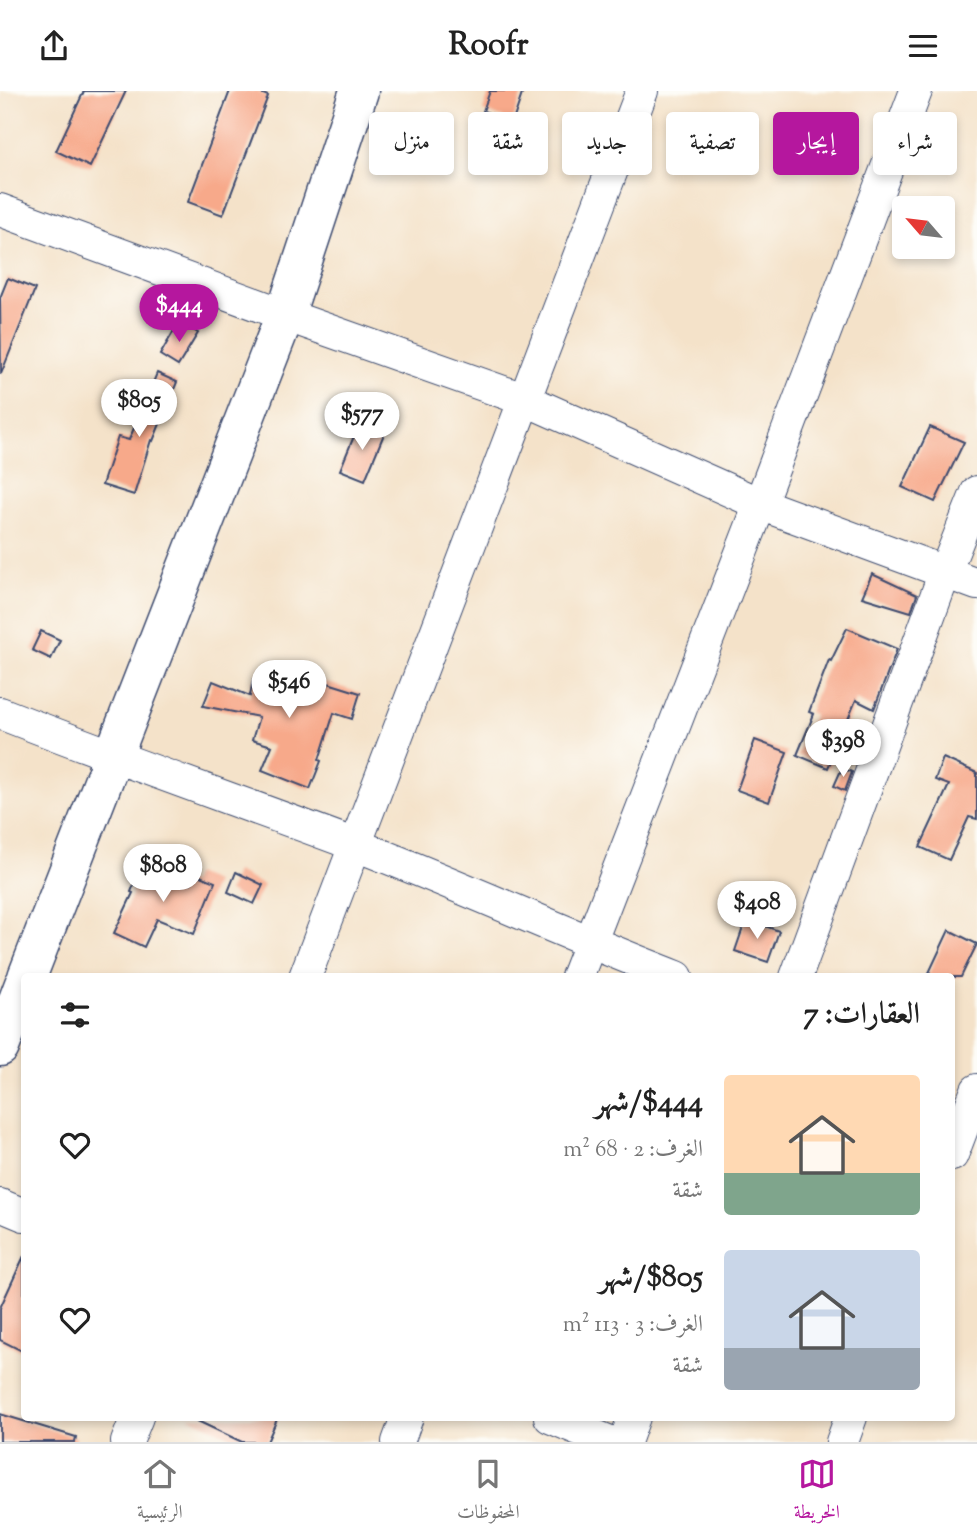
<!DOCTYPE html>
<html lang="ar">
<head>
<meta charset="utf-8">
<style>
  :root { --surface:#fff; --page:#f6f6f6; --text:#222; --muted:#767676; --line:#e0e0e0; --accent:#b5179e }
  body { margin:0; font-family:"Sorts Mill Goudy",Amiri,serif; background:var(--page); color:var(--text); direction:rtl; height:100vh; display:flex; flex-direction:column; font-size:26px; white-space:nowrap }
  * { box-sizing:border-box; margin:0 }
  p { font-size:23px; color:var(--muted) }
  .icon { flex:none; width:38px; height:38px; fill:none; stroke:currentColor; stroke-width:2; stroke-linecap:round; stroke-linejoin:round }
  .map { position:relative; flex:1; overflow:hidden; direction:ltr }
  .drawer { position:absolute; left:21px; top:882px; width:934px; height:448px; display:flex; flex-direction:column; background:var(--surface); border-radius:7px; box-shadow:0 4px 10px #0003; direction:rtl }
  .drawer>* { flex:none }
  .banner { position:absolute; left:21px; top:21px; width:936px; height:63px; direction:rtl; display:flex; gap:14px }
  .needle { width:46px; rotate:298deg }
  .buttons { position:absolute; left:892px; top:105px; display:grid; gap:14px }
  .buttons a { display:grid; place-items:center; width:63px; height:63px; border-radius:7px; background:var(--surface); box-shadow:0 4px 10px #0003; font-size:35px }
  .price { position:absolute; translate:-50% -60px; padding:0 16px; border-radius:24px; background:#fff; color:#222; font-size:23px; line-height:46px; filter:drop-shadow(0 2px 4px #0008) }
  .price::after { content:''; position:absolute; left:50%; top:42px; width:21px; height:16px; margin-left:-10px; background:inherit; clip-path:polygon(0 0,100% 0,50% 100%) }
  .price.selected { background:var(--accent); color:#fff }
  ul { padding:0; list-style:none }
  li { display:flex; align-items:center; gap:21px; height:175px; padding:0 35px }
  li span { display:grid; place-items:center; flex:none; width:196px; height:140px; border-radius:7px; color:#555 }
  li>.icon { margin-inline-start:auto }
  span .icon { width:84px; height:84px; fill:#fffc; stroke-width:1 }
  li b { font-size:30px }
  h2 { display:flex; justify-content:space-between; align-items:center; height:84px; padding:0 35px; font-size:30px }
  .tag { padding:0 24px; border-radius:7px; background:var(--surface); box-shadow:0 4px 10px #0003; font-size:24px; line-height:63px }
  .tag.selected { background:var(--accent); color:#fff }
  header { display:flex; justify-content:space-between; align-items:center; height:91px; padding:0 35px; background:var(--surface); font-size:32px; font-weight:700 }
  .menu { display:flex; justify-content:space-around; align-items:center; height:98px; border-top:2px solid var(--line); background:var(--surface); font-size:19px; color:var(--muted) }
  .menu a { display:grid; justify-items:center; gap:4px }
  .menu .selected { color:var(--accent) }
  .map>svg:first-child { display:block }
  .building { fill:#f7a98a }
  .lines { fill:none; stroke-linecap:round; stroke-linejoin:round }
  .street-casing { stroke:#3c4a6e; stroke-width:34 }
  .secondary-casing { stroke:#3c4a6e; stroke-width:41 }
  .street { stroke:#fff; stroke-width:32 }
  .secondary { stroke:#fff; stroke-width:38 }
</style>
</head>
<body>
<header><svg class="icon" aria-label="menu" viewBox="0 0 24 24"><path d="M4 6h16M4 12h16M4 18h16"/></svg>Roofr<svg class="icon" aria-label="share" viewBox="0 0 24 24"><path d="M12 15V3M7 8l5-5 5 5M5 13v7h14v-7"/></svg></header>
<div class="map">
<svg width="977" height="1351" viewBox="0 0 977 1351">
  <rect width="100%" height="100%" fill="#fdfcf7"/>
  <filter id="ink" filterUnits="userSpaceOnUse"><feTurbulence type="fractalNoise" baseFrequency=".0143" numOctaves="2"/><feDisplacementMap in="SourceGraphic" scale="14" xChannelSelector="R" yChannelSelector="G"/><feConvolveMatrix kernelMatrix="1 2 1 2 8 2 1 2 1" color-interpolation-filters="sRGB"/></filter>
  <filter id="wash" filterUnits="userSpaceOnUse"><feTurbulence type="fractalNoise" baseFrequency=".00686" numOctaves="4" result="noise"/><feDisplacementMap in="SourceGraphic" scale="28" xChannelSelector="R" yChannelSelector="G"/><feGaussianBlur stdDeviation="1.57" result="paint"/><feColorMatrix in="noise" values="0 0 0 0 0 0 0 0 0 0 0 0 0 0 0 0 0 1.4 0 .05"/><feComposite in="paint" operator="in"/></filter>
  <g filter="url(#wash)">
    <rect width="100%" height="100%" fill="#f4e2c9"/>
    <g id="blocks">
      <path class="building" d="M84,0H126L90,76L56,60Z
        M230,0H256L268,5L223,124L188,111Z
        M490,0H523L513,30L483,20Z
        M8,187L35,198L1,283L0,207Z
        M179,231L198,242L178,275L160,264Z
        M157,282L177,291L153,350L151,349L134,404L102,394L118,346L129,349Z
        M359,333L384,343L365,389L340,379Z
        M930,336L964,351L935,411L902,396Z
        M872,483L917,504L911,521L862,506Z
        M847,537L897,558L874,618L856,609L828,677L797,664L814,623L809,621L829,569L831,570Z
        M41,540L60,549L51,568L32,559Z
        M283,578L360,602L352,628L334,622L319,669L321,670L310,698L262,679L272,655L252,649L259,626L203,615L213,590L250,605L253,589L276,593Z
        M755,649L787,661L769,711L737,699Z
        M943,667L977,682V728L969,726L949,769L920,756L949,694L935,689Z
        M842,677L852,681L845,700L834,695Z
        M142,772L191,792L195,783L215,791L194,843L157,828L144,856L114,842L133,802L131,801Z
        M236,781L263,794L254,813L228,801Z
        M746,828L779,840L768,871L735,860Z
        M949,839L977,853L961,886H927Z
        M24,1165V1261L0,1249V1217Z
        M0,1323L76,1346L75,1351H0Z
        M189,1326H278L267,1351H242Z"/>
    </g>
  </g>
  <g filter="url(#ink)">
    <use href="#blocks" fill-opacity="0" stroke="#3c4a6e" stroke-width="2"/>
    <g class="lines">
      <defs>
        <path id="street" d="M0,119L285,224L526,309L760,413L977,493
          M0,622C117,668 235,709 353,753C462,795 568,844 677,886
          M305,886L642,0
          M577,886L760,413L916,0
          M796,886L945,481L977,401
          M952,1064L977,999
          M0,1114L24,1124
          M550,1326L610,1351
          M127,1351L137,1326
          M398,1351L407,1326
          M625,1351L634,1326
          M842,1351L851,1326"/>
        <path id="secondary" d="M27,886L285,224L359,0
          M0,956L24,893"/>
      </defs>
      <use href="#street" class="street-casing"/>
      <use href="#secondary" class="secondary-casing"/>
      <use href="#street" class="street"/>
      <use href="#secondary" class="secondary"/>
    </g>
  </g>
</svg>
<div class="buttons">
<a><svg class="needle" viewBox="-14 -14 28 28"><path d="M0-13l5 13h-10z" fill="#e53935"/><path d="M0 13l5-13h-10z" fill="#767676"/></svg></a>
</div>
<b class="price selected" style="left:179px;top:253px">$444</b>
<b class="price" style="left:139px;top:348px">$805</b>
<b class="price" style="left:362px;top:361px">$577</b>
<b class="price" style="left:289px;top:629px">$546</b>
<b class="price" style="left:843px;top:688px">$398</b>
<b class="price" style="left:163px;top:813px">$808</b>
<b class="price" style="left:757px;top:850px">$408</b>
<div class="banner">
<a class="tag">شراء</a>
<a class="tag selected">إيجار</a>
<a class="tag">تصفية</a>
<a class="tag">جديد</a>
<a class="tag">شقة</a>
<a class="tag">منزل</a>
</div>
<section class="drawer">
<h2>العقارات: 7<svg class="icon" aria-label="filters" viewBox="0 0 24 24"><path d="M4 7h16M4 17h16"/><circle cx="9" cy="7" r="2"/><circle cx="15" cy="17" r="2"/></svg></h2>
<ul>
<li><span style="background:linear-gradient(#ffd9b3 70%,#7fa58c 0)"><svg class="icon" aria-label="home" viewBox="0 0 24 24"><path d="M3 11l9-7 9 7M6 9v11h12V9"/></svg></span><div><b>$444/شهر</b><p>الغرف: 2 · 68 m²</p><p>شقة</p></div><svg class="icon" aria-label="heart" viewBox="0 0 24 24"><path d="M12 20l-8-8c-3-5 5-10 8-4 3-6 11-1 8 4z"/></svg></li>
<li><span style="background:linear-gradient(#c9d6e8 70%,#9aa5b1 0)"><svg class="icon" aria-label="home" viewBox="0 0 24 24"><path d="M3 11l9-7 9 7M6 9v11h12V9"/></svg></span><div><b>$805/شهر</b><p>الغرف: 3 · 113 m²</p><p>شقة</p></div><svg class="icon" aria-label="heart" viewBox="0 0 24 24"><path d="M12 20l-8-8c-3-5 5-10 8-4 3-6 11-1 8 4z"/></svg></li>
</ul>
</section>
</div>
<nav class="menu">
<a class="selected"><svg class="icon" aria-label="map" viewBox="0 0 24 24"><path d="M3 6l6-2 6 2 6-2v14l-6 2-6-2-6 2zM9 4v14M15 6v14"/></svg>الخريطة</a>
<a><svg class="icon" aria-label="saved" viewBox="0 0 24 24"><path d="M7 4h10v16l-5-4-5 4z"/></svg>المحفوظات</a>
<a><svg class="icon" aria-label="home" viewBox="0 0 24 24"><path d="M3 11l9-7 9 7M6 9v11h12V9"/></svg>الرئيسية</a>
</nav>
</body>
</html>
